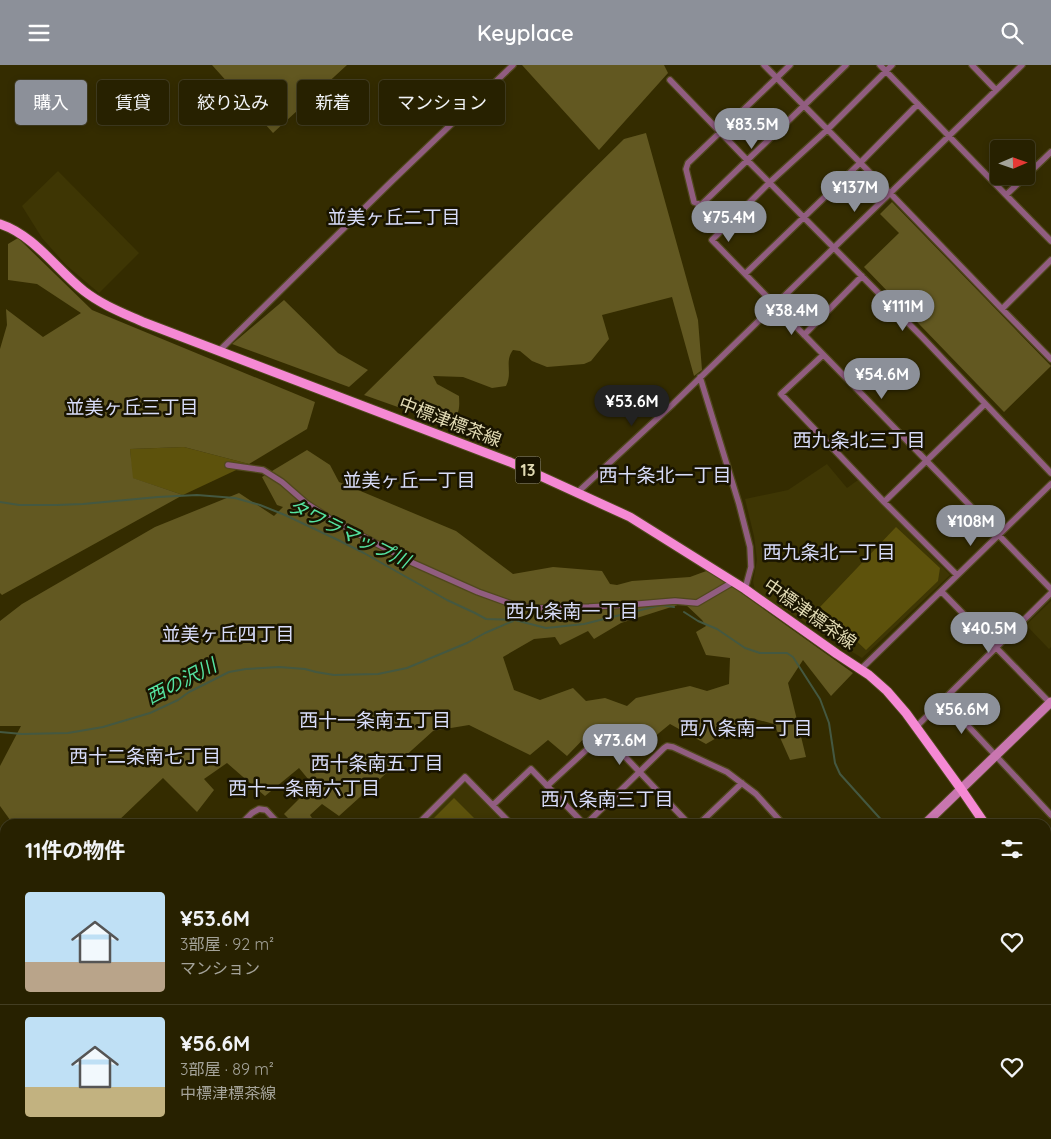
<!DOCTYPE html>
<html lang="ja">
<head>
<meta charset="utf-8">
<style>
  :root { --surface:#272100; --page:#332e0f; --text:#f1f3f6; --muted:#a4a399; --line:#433e22; --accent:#8c9099 }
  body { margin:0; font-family:Quicksand,"Noto Sans JP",sans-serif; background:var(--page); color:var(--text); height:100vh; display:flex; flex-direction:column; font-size:19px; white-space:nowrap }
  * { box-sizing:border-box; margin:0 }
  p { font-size:16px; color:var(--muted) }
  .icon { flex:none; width:28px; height:28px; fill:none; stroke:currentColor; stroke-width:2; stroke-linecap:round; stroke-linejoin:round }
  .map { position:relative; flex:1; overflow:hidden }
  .details { position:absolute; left:0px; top:754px; width:1051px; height:321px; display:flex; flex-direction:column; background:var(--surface); border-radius:15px 15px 0 0; box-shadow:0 2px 8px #0003,0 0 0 1px var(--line) }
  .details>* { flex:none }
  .top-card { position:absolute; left:15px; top:15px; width:500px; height:45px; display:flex; gap:10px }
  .needle { width:32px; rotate:88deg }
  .tools { position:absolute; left:990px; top:75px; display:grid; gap:10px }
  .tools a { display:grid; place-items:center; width:45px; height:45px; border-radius:5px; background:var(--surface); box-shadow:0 2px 8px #0003,0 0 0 1px var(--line); font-size:25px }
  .price { position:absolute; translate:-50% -42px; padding:0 11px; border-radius:18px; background:var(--accent); color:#fff; font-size:16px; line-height:32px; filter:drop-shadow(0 1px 2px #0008) }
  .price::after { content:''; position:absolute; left:50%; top:30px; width:15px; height:11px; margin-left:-8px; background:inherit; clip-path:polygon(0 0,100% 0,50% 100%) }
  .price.on { background:#222; color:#fff }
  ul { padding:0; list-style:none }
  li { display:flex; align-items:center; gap:15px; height:125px; padding:0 25px }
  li+li { border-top:1px solid var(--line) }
  li span { display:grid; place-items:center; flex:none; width:140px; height:100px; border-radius:5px; color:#555 }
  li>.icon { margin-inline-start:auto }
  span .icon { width:60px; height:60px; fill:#fffc; stroke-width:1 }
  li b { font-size:21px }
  h2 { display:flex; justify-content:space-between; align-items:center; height:60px; padding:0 25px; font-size:21px }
  .tag { padding:0 18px; border-radius:5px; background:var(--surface); box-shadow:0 2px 8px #0003,0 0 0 1px var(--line); font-size:18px; line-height:45px }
  .tag.on { background:var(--accent); color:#fff }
  header { display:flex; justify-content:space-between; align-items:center; height:65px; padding:0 25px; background:var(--accent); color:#fff; font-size:22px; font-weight:600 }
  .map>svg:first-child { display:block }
  .built { fill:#3e3604 }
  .green { fill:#5d520c }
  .forest { fill:#625821; fill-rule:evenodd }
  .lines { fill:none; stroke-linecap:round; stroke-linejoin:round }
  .stream { stroke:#445841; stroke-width:2 }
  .minor-casing { stroke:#50481d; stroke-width:8 }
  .tertiary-casing { stroke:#50481d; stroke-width:9 }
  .secondary-casing { stroke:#50481d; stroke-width:11 }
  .primary-casing { stroke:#50481d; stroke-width:11 }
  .minor { stroke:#915d80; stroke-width:5.5 }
  .tertiary { stroke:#915d80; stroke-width:8 }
  .secondary { stroke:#c976b0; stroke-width:9 }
  .primary { stroke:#f589d4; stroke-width:9 }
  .labels { text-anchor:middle; stroke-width:5; stroke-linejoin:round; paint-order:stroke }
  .shield { fill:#191400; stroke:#a59f7d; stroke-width:1 }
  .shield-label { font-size:16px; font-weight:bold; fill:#e1dab3 }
  .street-label { font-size:18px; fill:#e1dab3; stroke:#191400 }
  .neighbourhood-label { font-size:19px; fill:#d8dcf9; stroke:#191400 }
  .water-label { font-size:19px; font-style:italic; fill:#55e4a1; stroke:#191400 }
</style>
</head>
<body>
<header><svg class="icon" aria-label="menu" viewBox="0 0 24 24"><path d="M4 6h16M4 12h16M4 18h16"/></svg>Keyplace<svg class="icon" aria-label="search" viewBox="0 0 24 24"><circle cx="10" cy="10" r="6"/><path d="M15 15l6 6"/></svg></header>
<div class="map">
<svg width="1051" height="1074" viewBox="0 0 1051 1074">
  <rect width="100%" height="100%" fill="#342c00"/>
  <path class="built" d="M58,106L139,188L99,228L66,200L42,173L22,141Z
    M827,399L847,423L858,415L950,510L862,593L755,526L753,516L757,495L754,471L745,434L788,425Z
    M1051,536V582L1049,584L1026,560Z
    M465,717L505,759H423Z
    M5,998V1070H142L139,1074H0V1003Z"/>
  <path class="green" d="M184,382L249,399L183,430L132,413L130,384Z
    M896,462L940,503L938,516L866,585L820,542Z
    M454,733L480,759H428Z"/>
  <path class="forest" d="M212,0H347L273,68Z
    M522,0H664L668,8L599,85Z
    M646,68L698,255L702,305L694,311L672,232L602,250L609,274L591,296L584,299L547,302L532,296L520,286L513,285C504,297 513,307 506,321L492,323L463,312L433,311L437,319L459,331C460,348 459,354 440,357L364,330L624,74Z
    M892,137L1051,301L1004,347L864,202L899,168L880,149Z
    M18,173L92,245L315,337L307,364L249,399L184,382L130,384L133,413L183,430L2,530L0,528V284L7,260L6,244L43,272L81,248L37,219L8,215V179Z
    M284,235L338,288L368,305L349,322L232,279Z
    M307,385L330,400L339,417L456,466L513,509L553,502L602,506L610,519L617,520L632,516L690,512L709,505L853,608L831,631L803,595L788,618L806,692L790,695L774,659L751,653L706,679L670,659L653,673L593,664L567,691L548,675L530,690L469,660L433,666L339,751L322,739L310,750L316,759H294L284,749L313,720L299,703L265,731L227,698L204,714L214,725L197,747L163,713L115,759H13L0,741V701L21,661H0V556L22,539L155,462L239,428L274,451L283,442L277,440L262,412ZM684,538L702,555L706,561L696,567L706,590L730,593L729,619L707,626L690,621L636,633L627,641L605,633L586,636L573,623L540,635L514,625L503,592L534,574L555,572L560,580L588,566L594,574L621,558Z"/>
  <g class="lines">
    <path class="stream" d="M0,437L19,440H57L83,439L158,432L197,430L235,433L260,440L285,450L338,475L364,488L447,535L475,548L486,554L515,555L546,563L584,559L661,540L674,542
      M684,547L698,556L717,564L745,583L760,588H787L793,592L820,634L829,658L835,698L840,709L885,759
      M0,667L22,669L68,668L103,662L150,648L178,635L189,627L229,607L246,604L279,602L305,604L316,607L334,610L378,609L407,603L467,578L485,568L513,556
      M1046,986L1051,990"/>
    <defs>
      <path id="minor" d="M764,0L890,128L1002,244
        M790,0L688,98L686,104L694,137L701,140L846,0
        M880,0L1006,130L1051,176
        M892,0L827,65L770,117L712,175L1051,524
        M972,0L996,25
        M670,15L747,95L923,273L1051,408
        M1026,111L1051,87
        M1006,130L1026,111
        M1051,195L1002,244L1051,294
        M745,209L860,98L918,39
        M804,270L862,211
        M219,286L393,115L513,0
        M823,290L781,329L884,437L957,510
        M700,312L739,439L750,482L751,502L745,524
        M228,400L263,405L282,417L306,438L332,455L413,498L478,527L517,541L536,543L589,542L627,540L675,536L697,538L733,517
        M578,427L673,339L1022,0
        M884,437L985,339
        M941,526L1051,639
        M860,605L1051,419
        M943,634L1051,750
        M916,662L1051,528
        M547,721L596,676C602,674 606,675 612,678L689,759
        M493,740L531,704L584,759
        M241,759L252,748L259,744L266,745L279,759
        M418,759L465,712L511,759
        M586,759L664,683L667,681L673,682L727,707L756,729L783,759
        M699,759L742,718
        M1046,872L1051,867
        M0,880L5,875
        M0,909L5,914
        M0,970L5,975
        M1046,981L1051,976
        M0,993L5,988
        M1046,1016L1051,1021
        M223,1070L227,1074
        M355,1070L359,1074
        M407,1070L411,1074
        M469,1070L473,1074
        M583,1070L587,1074
        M767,1070L770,1074
        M836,1070L840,1074
        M988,1070L992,1074
        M167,1074L170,1070
        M267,1074L271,1070
        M348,1074L352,1070
        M718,1074L722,1070
        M790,1074L794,1070
        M948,1074L952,1070"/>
      <path id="tertiary" d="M881,1070L885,1074"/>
      <path id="secondary" d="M925,759L1051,637
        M602,1074L606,1070"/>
      <path id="primary" d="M0,159C34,170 57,205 84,226C102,240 123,248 143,257L510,397L630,452L745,524L837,589L869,610L887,626L906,648L961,724L985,759
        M1046,845L1051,852"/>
    </defs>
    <use href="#minor" class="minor-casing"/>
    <use href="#tertiary" class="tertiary-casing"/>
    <use href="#secondary" class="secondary-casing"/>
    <use href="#primary" class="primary-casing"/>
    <use href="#minor" class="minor"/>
    <use href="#tertiary" class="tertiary"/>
    <use href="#secondary" class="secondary"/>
    <use href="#primary" class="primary"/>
  </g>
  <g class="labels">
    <rect class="shield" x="515.5" y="391.5" width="25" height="27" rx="4"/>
    <g class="shield-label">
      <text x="528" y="411">13</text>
    </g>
    <g class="street-label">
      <text transform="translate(450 357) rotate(21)" y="6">中標津標茶線</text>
      <text transform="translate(810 549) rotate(35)" y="6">中標津標茶線</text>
    </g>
    <g class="neighbourhood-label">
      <text x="394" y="159">並美ヶ丘二丁目</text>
      <text x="132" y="349">並美ヶ丘三丁目</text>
      <text x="859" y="382">西九条北三丁目</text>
      <text x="665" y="417">西十条北一丁目</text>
      <text x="409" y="422">並美ヶ丘一丁目</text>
      <text x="829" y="494">西九条北一丁目</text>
      <text x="572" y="553">西九条南一丁目</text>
      <text x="228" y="576">並美ヶ丘四丁目</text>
      <text x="375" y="662">西十一条南五丁目</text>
      <text x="746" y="670">西八条南一丁目</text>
      <text x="145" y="698">西十二条南七丁目</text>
      <text x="377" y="705">西十条南五丁目</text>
      <text x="304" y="730">西十一条南六丁目</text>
      <text x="607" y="741">西八条南三丁目</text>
    </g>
    <g class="water-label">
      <text transform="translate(349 468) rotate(26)" y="7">タワラマップ川</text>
      <text transform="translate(181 616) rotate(-27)" y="7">西の沢川</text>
    </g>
  </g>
</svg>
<div class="tools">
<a><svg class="needle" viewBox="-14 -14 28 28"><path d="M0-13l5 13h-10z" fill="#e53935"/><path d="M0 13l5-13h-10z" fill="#a4a399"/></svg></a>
</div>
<b class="price" style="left:752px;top:85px">¥83.5M</b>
<b class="price" style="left:855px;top:148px">¥137M</b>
<b class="price" style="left:729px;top:178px">¥75.4M</b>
<b class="price" style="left:903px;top:267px">¥111M</b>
<b class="price" style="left:792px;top:271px">¥38.4M</b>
<b class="price" style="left:882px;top:335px">¥54.6M</b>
<b class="price on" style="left:632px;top:362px">¥53.6M</b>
<b class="price" style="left:971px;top:482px">¥108M</b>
<b class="price" style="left:989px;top:589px">¥40.5M</b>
<b class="price" style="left:962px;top:670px">¥56.6M</b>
<b class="price" style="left:620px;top:701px">¥73.6M</b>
<div class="top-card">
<a class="tag on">購入</a>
<a class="tag">賃貸</a>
<a class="tag">絞り込み</a>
<a class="tag">新着</a>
<a class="tag">マンション</a>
</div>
<section class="details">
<h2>11件の物件<svg class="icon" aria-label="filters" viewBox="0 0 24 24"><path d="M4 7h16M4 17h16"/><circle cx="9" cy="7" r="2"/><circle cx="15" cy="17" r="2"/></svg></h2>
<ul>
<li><span style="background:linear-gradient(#bfe0f5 70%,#b9a48a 0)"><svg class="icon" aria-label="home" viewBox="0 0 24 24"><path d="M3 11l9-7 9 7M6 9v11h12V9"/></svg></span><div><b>¥53.6M</b><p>3部屋 · 92 m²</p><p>マンション</p></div><svg class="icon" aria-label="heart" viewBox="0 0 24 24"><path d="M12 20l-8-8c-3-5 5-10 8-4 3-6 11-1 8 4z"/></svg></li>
<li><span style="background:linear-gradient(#bfe0f5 70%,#c2b280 0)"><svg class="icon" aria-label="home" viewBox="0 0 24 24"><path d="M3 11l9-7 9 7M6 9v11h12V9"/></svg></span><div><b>¥56.6M</b><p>3部屋 · 89 m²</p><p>中標津標茶線</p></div><svg class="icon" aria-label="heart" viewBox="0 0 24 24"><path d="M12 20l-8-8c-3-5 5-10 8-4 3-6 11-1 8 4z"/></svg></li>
</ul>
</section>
</div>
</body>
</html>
